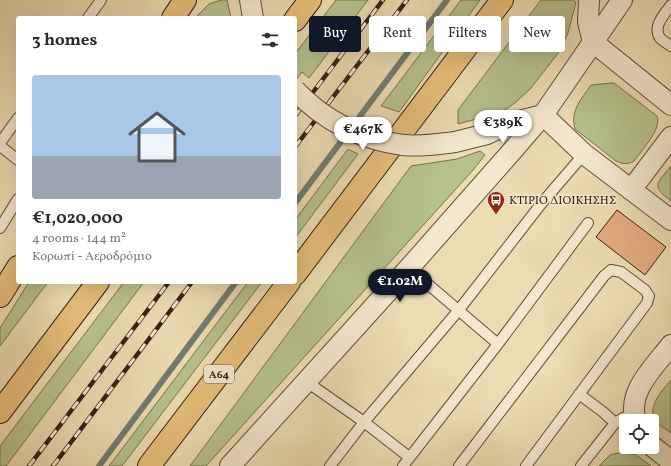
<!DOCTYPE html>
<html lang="en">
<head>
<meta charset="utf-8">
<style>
  :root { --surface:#fff; --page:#f2f2f3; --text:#2b2b33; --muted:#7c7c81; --accent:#111827 }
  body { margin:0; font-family:Vollkorn,serif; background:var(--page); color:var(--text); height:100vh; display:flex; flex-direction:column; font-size:15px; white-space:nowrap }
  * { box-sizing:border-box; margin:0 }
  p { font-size:13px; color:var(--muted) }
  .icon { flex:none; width:22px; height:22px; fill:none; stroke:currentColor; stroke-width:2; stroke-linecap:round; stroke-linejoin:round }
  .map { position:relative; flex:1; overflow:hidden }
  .panel { position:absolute; left:16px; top:16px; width:281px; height:268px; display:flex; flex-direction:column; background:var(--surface); border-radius:4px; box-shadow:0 4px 16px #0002 }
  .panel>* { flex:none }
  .banner { position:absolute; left:309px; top:16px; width:302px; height:36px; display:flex; gap:8px }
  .buttons { position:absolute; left:619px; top:414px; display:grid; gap:8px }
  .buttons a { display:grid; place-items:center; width:40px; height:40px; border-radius:4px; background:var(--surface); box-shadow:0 4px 16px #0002; font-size:20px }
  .price { position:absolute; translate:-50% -34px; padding:0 9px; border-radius:14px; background:#fff; color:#222; font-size:13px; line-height:26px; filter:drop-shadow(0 1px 2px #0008) }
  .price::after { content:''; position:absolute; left:50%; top:24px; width:12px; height:9px; margin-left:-6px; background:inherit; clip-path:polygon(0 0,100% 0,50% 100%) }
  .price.selected { background:var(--accent); color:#fff }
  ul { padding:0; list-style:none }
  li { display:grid; align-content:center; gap:8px; height:212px; padding:0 16px }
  li span { display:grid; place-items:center; height:124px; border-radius:4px; color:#555 }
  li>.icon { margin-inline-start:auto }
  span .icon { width:72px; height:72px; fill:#fffc; stroke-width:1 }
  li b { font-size:17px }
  h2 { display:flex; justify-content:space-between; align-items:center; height:48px; padding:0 16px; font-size:17px }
  .tag { padding:0 14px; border-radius:4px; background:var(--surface); box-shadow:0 4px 16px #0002; font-size:14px; line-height:36px }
  .tag.selected { background:var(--accent); color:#fff }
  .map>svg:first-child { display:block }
  .green { fill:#b6c18e; stroke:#767050 }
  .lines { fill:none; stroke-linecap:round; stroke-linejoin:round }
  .stream { stroke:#727c71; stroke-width:6 }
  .building { fill:#e4ab81; stroke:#371f12 }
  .service-casing { stroke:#644e3a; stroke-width:12 }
  .minor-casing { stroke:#644e3a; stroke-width:22 }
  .motorway-casing { stroke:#371f12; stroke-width:24 }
  .service { stroke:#f3e8ce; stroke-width:10 }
  .minor { stroke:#f3e8ce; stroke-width:20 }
  .motorway { stroke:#e6be7a; stroke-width:22 }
  .rail-casing { stroke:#371f12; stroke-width:4.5 }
  .rail { stroke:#f3e8ce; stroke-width:3; stroke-dasharray:9; stroke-linecap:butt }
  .minor-bridge-casing { stroke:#644e3a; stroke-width:22; stroke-linecap:butt }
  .minor-bridge { stroke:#f3e8ce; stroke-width:20 }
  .labels { text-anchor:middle; stroke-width:3; stroke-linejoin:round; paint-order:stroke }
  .shield { fill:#f3e8ce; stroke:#6f5b4a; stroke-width:1 }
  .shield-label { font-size:11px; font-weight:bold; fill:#371f12 }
  .poi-label { font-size:12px; fill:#371f12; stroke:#f3e8ce; text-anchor:start }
</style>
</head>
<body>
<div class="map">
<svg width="671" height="466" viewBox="0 0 671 466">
  <rect width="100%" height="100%" fill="#ecdcb3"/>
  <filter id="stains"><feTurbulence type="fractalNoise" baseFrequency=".005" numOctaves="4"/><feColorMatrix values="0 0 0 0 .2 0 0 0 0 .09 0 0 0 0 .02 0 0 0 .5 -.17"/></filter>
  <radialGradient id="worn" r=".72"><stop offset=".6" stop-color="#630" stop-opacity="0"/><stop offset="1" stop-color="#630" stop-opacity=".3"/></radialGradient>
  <path class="green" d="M221,0H227L231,18H195L209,4Z
    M336,0H368L309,78L302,72L295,81V54Z
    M461,0H480L399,112L381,106Z
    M541,0H573L576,2L568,33L559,52L531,88L516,102L502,112L458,124V110Z
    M611,83H614L657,116C662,129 642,150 634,161C627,165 623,164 616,161L575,129C570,110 581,100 591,85Z
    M348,149L358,154L295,238V220Z
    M480,151L485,155L473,170L206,466H190L411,166L457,159Z
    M671,166V201C650,185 657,184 671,166Z
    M29,282H48L0,346V328Z
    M124,282H144L6,466H0V446Z
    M248,282H262L122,466H109Z
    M671,380V433C667,430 662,427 658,424C644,409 662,391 671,380Z
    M618,453L635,454L651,466H599L610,455Z"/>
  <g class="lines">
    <path class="stream" d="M295,203L447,0
      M99,466L236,282"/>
  </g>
  <path class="building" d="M617,210L666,247L645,275L596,237Z"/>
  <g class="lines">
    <defs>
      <path id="service" d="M671,5C665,14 652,26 660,38C663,41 668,44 671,46
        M88,18L101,0
        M0,143L18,118
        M0,146L18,160
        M0,228L18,199
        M409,268L498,344
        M307,382L364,422L409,457
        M579,394L603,412L615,423
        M330,466L364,422L458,311L541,204L584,154
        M403,466L498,344L588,223
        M459,466L604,276L611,270L621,272L645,290L649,296L647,303L526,466
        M581,466L615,423L623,418L634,415"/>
      <path id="minor" d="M250,0L253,18
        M589,0L588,22L593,42L671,105
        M543,115L584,154L671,220
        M455,142L487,134L511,123L543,115
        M631,190L671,137
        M636,421C626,392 655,366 671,345
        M652,446L671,461
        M230,466L409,268L513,150L543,115L622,0"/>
      <path id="motorway" d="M173,18L185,0
        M295,20L310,0
        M295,274L502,0
        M0,296L18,267
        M0,412L98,282
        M149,466L289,282"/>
    </defs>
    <use href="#service" class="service-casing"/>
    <use href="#minor" class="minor-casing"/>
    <use href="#motorway" class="motorway-casing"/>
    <use href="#service" class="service"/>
    <use href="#minor" class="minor"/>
    <use href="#motorway" class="motorway"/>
    <defs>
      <path id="rail" d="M295,116L383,0
        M295,147L407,0
        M29,466L169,282
        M53,466L192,282"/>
    </defs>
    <use href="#rail" class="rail-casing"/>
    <use href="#rail" class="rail"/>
    <defs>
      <path id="minor-bridge" d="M295,90C323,120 362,140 403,145C420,147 438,144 455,142"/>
    </defs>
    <use href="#minor-bridge" class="minor-bridge-casing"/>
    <use href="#minor-bridge" class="minor-bridge"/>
  </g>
  <defs>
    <symbol id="bus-pin" viewBox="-11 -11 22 30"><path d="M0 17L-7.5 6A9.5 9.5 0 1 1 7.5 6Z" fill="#8f2418" stroke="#f3e8ce"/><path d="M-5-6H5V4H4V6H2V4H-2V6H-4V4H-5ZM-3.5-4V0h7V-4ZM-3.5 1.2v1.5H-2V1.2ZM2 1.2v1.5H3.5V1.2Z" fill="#fff"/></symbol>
  </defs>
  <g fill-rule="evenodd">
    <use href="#bus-pin" x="486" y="190" width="20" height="27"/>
  </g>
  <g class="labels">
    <rect class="shield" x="204" y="365" width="30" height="18" rx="3"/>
    <g class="shield-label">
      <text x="219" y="378">Α64</text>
    </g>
    <g class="poi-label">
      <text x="509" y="204">ΚΤΙΡΙΟ ΔΙΟΙΚΗΣΗΣ</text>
    </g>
  </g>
  <rect width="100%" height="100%" filter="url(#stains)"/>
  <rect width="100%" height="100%" fill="url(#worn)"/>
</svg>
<div class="buttons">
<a><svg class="icon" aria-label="locate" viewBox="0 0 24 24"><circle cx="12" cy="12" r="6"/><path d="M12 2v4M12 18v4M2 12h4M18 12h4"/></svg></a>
</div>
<b class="price" style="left:503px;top:144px">€389K</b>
<b class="price" style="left:363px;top:151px">€467K</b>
<b class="price selected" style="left:400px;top:303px">€1.02M</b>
<div class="banner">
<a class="tag selected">Buy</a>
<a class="tag">Rent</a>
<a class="tag">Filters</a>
<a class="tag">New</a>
</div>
<section class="panel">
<h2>3 homes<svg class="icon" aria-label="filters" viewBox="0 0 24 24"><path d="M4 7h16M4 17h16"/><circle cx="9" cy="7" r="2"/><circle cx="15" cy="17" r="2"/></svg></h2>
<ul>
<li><span style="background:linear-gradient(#a9c7e8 65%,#9aa5b1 0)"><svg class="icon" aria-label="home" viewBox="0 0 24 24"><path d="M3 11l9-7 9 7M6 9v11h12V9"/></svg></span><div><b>€1,020,000</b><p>4 rooms · 144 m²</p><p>Κορωπί - Αεροδρόμιο</p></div></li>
</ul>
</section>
</div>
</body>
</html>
